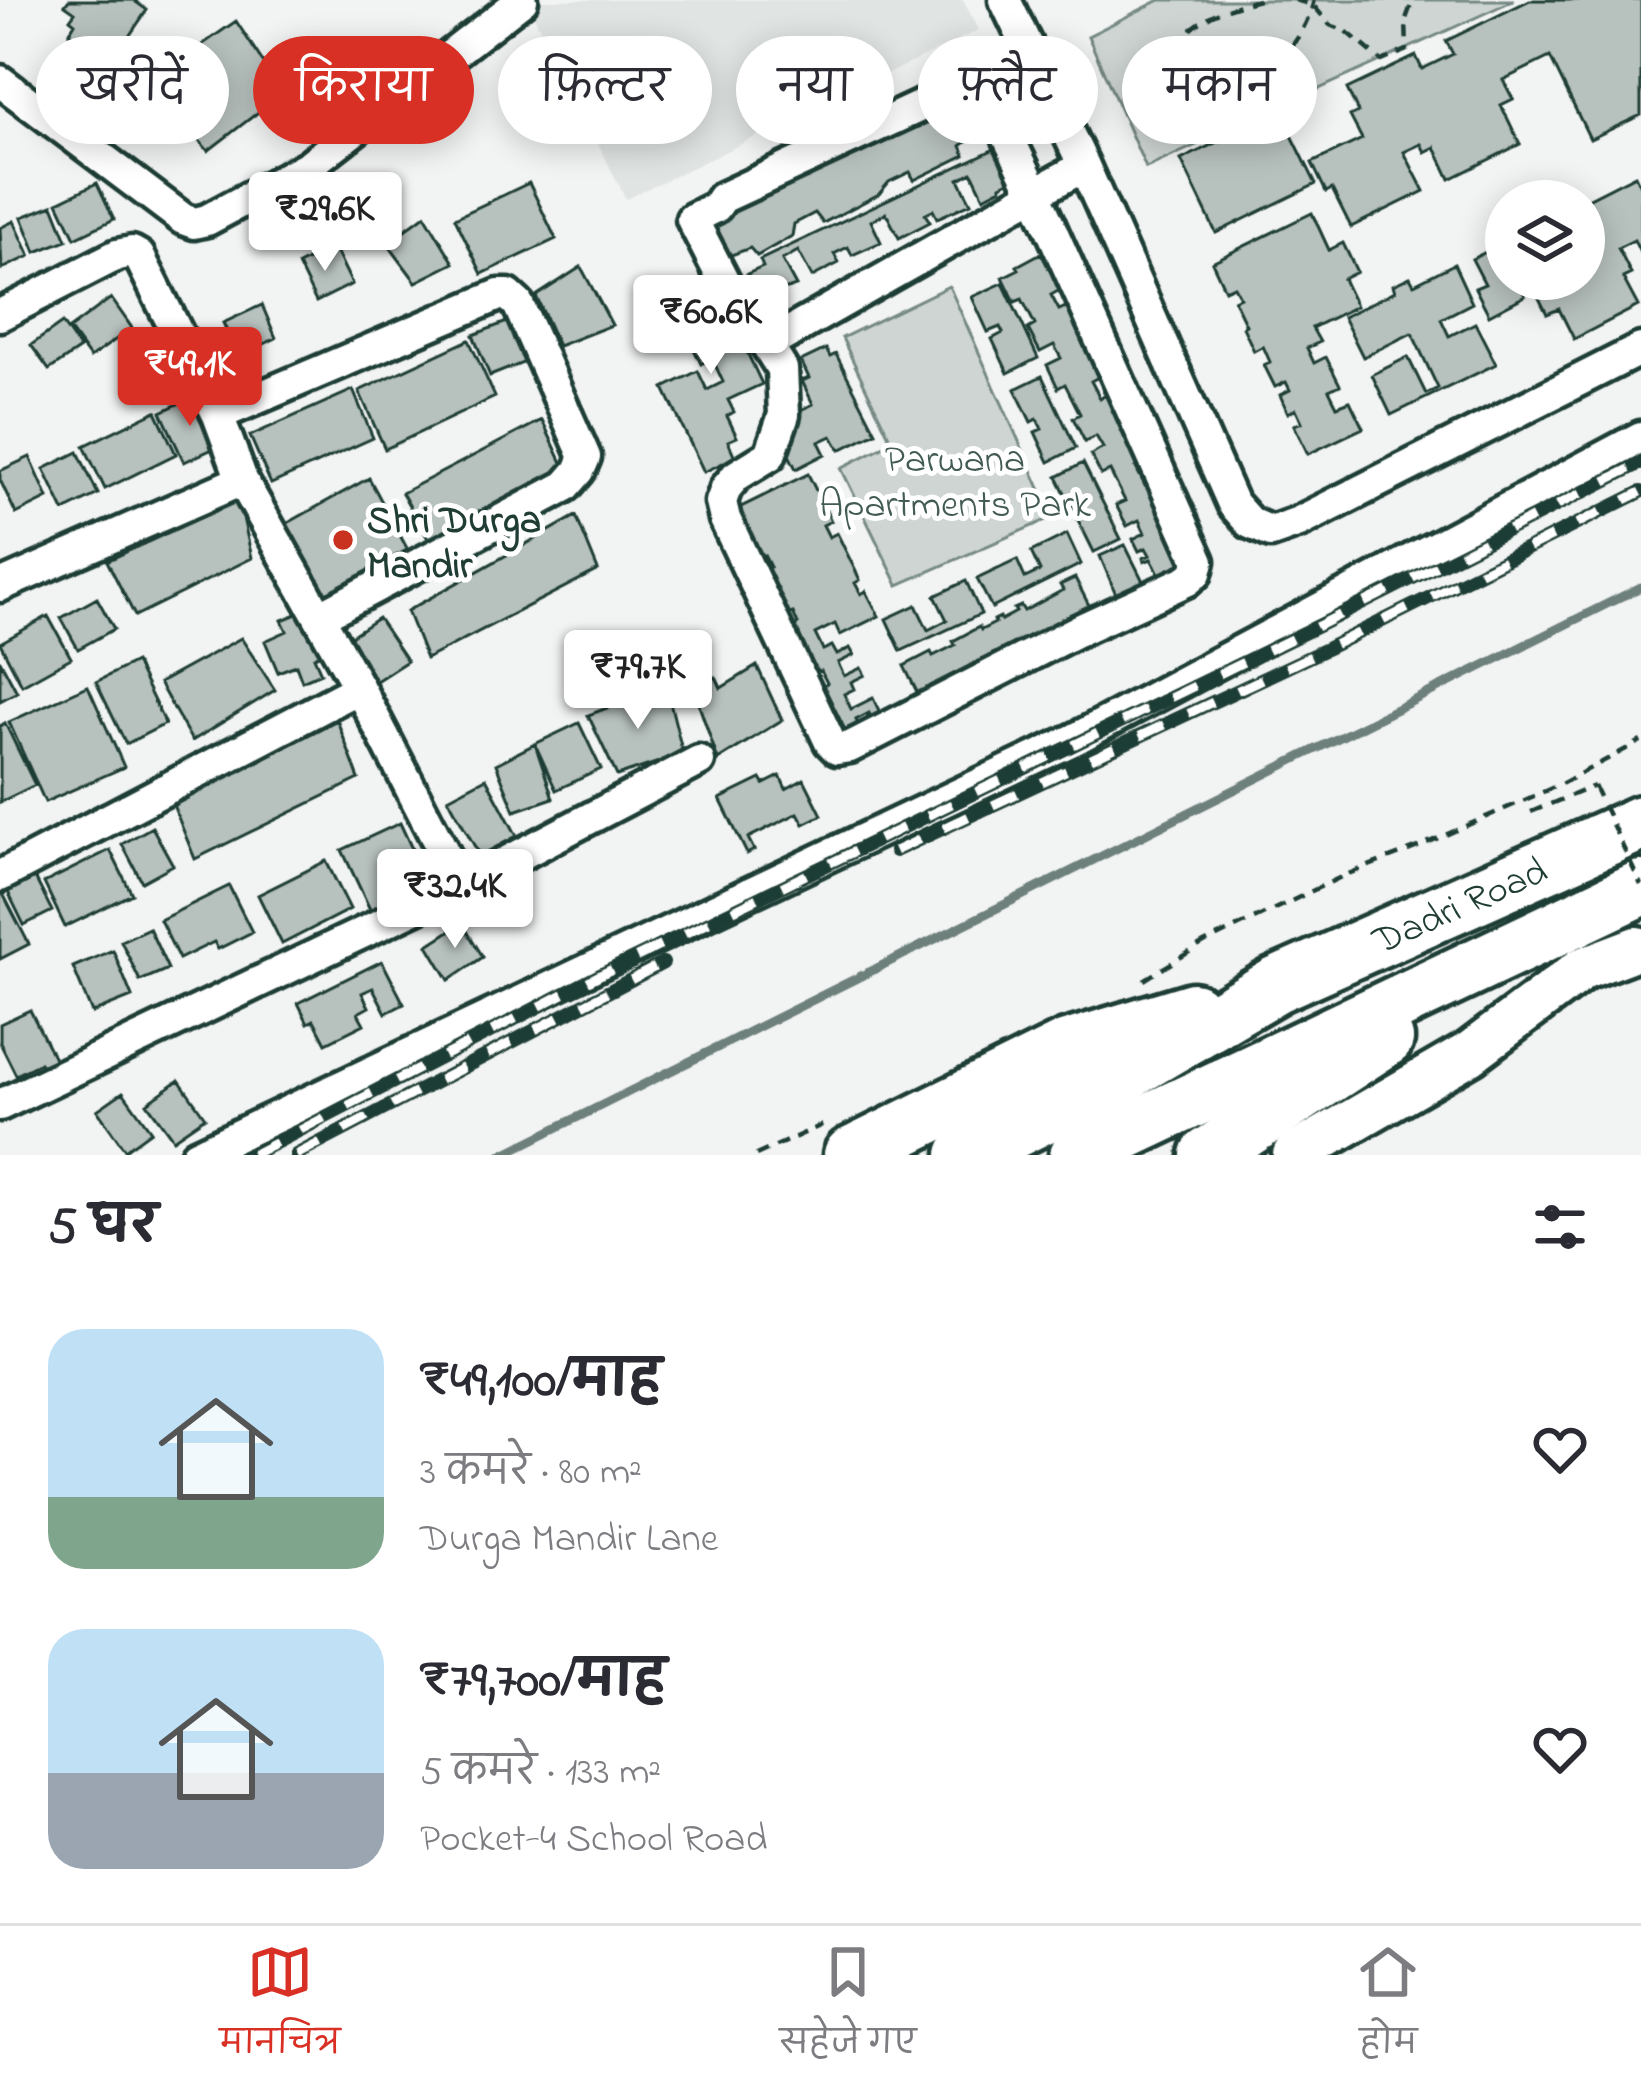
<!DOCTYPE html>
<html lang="hi">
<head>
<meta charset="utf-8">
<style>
  :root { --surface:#fff; --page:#f2f2f3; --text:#2b2b33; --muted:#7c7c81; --line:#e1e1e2; --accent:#d93025 }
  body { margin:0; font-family:"Indie Flower","Playpen Sans Deva",sans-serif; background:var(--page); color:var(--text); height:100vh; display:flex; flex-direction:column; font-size:45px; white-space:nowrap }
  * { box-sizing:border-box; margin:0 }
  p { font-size:39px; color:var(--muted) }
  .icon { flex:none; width:66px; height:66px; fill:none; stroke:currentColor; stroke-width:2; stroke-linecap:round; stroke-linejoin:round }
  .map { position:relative; height:1155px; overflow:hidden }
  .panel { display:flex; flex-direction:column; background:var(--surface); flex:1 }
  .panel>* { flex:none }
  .top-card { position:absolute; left:36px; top:36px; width:1569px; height:108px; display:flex; gap:24px }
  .tools { position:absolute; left:1485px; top:180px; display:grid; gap:24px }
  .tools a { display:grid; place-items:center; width:120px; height:120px; border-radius:50%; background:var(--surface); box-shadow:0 6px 30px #0003; font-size:60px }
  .price { position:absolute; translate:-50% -102px; padding:0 27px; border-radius:12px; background:#fff; color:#222; font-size:39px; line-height:78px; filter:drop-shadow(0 3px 6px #0008) }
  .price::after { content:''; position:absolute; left:50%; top:72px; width:36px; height:27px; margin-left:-18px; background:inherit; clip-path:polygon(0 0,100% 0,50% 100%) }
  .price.current { background:var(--accent); color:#fff }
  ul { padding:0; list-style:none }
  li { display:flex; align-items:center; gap:36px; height:300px; padding:0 48px }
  li span { display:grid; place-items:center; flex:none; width:336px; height:240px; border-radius:36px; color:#555 }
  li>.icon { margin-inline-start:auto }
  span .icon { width:144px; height:144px; fill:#fffc; stroke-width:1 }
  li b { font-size:51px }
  h2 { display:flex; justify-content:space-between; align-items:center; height:144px; padding:0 48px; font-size:51px }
  .tag { padding:0 42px; border-radius:54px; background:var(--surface); box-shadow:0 6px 30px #0003; font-size:42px; line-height:108px }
  .tag.current { background:var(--accent); color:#fff }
  .tab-bar { display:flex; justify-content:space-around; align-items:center; height:168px; border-top:3px solid var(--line); background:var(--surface); font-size:33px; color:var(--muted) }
  .tab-bar a { display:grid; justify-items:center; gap:6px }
  .tab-bar .current { color:var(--accent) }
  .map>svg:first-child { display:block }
  .built { fill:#e0e4e3 }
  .green { fill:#ced5d3; stroke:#768984; stroke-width:3 }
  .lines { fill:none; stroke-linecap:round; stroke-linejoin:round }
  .stream { stroke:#6d807b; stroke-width:9 }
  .building { fill:#b7c1bd; stroke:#1f3d34; stroke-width:3 }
  .street-casing { stroke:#1f3d34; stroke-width:39 }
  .secondary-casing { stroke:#1f3d34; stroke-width:51 }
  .highway-casing { stroke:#1f3d34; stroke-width:63 }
  .path { stroke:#1f3d34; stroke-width:4.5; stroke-dasharray:12 9; stroke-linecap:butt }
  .street { stroke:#fff; stroke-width:30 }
  .secondary { stroke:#fff; stroke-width:42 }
  .highway { stroke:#fff; stroke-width:54 }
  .rail-casing { stroke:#1f3d34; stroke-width:14 }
  .rail { stroke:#fff; stroke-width:9; stroke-dasharray:27; stroke-linecap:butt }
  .path-bridge { stroke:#1f3d34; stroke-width:4.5; stroke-dasharray:12 9; stroke-linecap:butt }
  .poi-dot { fill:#c8321e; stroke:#fff; stroke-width:4.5 }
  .labels { text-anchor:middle; stroke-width:10; stroke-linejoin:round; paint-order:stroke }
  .park-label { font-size:39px; fill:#425b54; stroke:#fff }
  .poi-label { font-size:39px; font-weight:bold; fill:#1f3d34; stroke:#fff; text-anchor:start }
  .street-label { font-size:39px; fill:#1f3d34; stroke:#fff }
</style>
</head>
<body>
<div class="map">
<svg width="1641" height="1155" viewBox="0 0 1641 1155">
  <rect width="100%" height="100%" fill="#f2f3f3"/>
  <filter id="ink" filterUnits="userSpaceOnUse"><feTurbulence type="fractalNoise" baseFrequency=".00833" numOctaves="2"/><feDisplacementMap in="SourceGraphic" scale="24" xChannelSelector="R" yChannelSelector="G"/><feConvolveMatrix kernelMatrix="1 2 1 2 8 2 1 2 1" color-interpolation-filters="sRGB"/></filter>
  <g filter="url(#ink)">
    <path class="built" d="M537,0H963L979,30L626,199L529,6Z"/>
    <path class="green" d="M1160,0H1514L1146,168L1088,36Z
      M949,286L1053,517L898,585L841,468L892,442L842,338Z"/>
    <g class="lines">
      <path class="stream" d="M502,1155L1641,587"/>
    </g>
    <path class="building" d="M69,0H137L136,2L147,10L119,51L98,36L90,47L69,33L75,23L70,19L75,12L65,5Z
      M1530,0H1641V115L1590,139L1550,57L1503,80L1513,99L1501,105L1520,144L1450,179L1435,147L1425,152L1421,144L1404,152L1424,191L1351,227L1332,189L1326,192L1312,163L1362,139L1350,116L1358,112L1347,89L1416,56L1422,69L1453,54L1446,41Z
      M236,21L283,93L208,151L150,81Z
      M945,109L948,117L956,112L970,139L961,146L965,155L914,180L910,172L889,182L879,194L823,223L815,213L794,224L792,236L757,256L750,248L718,260L699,225Z
      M1280,111L1316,184L1216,233L1181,160Z
      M1005,144L1018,177L1001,185V188L984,197L972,172L959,179L971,203L937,218L933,210L925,214L930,222L899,238L886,213L871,221L881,242L852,255L848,247L834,254L839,263L812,277L798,251L782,260L796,286L764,297L760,288L755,291L747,274L763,267L760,260Z
      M1635,175L1641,188V255L1634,240L1618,248L1631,274L1623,278L1638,306L1574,339L1559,309L1547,314L1532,284L1522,289L1525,296L1489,315L1475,288L1485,284L1472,259L1506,242V279H1584V201Z
      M97,183L114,219L75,238L58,202Z
      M529,183L556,239L482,274L455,218Z
      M53,205L67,240L36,252L22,217Z
      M1312,213L1329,250L1343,243L1357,272L1343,279L1356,306L1312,328L1320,342L1307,348L1314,363L1326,357L1340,385L1329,390L1337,406L1350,401L1363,428L1308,454L1294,425L1302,422L1296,409L1288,413L1280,395L1290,390L1286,382L1275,387L1264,365L1270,362L1263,346L1254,351L1243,327L1246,325L1234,300L1240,297L1234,286L1225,290L1212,262Z
      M425,215L454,263L416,282L387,243Z
      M14,221L30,256L2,269L0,228Z
      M334,247L352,284L316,302L298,265Z
      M1041,253L1060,290L1051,295L1059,310L1068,306L1102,375L1091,381L1100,398L1111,393L1146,463L1136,468L1145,486L1154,481L1193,558L1160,575L1151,559L1144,562L1143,558L1150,555L1146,548L1139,551L1133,539L1145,533L1139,520L1127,526L1116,505L1125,501L1110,471L1101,475L1091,455L1103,448L1096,436L1085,442L1073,418L1080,414L1065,384L1058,388L1047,365L1061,358L1054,345L1040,352L1028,329L1035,325L1022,299L1015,302L1003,277L1019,269L1017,266Z
      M1454,264L1472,303L1441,319L1449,336L1475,323L1496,364L1391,415L1372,375L1408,357L1426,394L1438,388L1412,333L1363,357L1343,317L1395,291L1393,285L1410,277L1414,284Z
      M581,267L612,325L558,346L536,296Z
      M714,282L762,384L728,400L734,412L727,416L737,437L728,441L735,457L704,472L664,388L698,371L707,390L723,382L712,358L701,364L676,311L684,307L680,299Z
      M1003,283L1038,358L1008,373L992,339L1003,333L1000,327L988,332L972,297Z
      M111,298L132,328L90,358L69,329Z
      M262,305L276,338L252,350L246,338L233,344L223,323Z
      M512,320L528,361L490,376L473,335Z
      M62,323L80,349L49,370L31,345Z
      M221,340L244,374L216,388L199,354Z
      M469,340L495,397L385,449L359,391Z
      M826,349L830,357L836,354L876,432L840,450L832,436L819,442L825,454L796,469L780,437L797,429L790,416L813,404L802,381L809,378L801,361Z
      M1042,376L1076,448L1049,462L1035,432L1042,429L1037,419L1031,422L1015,389Z
      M353,390L373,438L271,484L250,436Z
      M195,396L219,446L184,462L161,412Z
      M156,411L176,454L105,489L84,446Z
      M542,420L566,471L430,542L402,493Z
      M78,452L98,494L64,511L44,469Z
      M30,457L48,498L16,514L0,480V471Z
      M1083,463L1121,539L1094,552L1077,518L1084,515L1080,506L1073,509L1057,477Z
      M808,474L831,521L823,525L829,537L837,533L860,580L855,583L861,594L866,591L879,616L840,635L835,624L815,634L823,650L832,646L837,655L850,648L854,655L838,663L844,676L861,668L865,675L851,682L854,689L844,694L851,709L873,698L883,719L874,723L869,713L856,720L861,730L852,734L848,728L845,730L823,685L827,683L821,671L816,672L794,627L798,624L793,613L788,615L765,569L770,567L764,555L759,558L735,510Z
      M369,478L409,552L317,603L277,529Z
      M239,500L252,558L135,616L107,561Z
      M576,516L598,570L426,659L407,611Z
      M1067,534L1081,564L992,608L977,579L1017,560L1025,578L1040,571L1031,552Z
      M1125,545L1146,587L1118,599L1100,556Z
      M1075,578L1093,613L922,702L904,666L931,652L933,656L955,645L953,641L979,627L981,630L995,623L994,620L1000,617L1001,620L1016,612L1014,609L1021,606L1024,611L1063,590L1060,585Z
      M966,581L981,614L901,651L886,619L916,605L928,630L947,620L935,596Z
      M97,598L114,629L78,649L61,618Z
      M304,611L321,654L314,657L321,673L302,681L296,665L278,672L265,641L287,631L282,620Z
      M48,616L71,658L22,685L0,643Z
      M378,618L407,661L373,683L345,640Z
      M241,638L275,690L192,741L159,683Z
      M0,660L17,692L0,701Z
      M135,662L165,724L126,744L96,682Z
      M757,666L782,720L718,760L693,688L716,677L721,688Z
      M88,686L124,767L45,802L9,722Z
      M666,686L683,754L617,776L588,715Z
      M337,720L359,779L195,859L173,805Z
      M5,723L35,785L0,802V726Z
      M579,723L601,769L556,790L535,744Z
      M535,744L553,798L515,811L496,764Z
      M780,776L786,789L804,779L822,815L804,824L798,813L748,838L754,850L747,854L720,799L761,779L764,784Z
      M486,778L517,836L480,856L448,798Z
      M400,823L431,890L373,916L342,850Z
      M152,827L173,865L142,882L122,844Z
      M110,850L132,894L65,927L44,883Z
      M326,861L350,909L282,944L258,895Z
      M31,870L52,911L24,925L4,884Z
      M229,886L252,932L218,949L214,942L179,959L160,920Z
      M0,888L29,944L0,959Z
      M462,923L483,957L449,980L428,945Z
      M149,928L168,969L140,981L121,941Z
      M113,950L132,997L92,1013L73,967Z
      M382,961L404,1004L386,1013L373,988L362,993L369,1007L358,1013L364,1024L326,1043L314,1020L308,1023L298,1003Z
      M30,1010L60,1070L47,1076L40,1063L16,1075L0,1043V1024Z
      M179,1080L205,1117L173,1139L147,1103Z
      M123,1092L151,1131L125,1150L97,1110Z"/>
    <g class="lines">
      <defs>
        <path id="street" d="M1005,0L1084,166L1233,504L1250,523L1271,532L1299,522L1641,349
          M0,81L183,219L194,223L207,220L308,166L522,0
          M0,315L117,255L132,252L139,256L218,415L242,480L359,688L461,886
          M767,345L730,293L692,219L716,207L722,198L966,85L975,83L985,89L1035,193L1199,561L1196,573L1188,580L1077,631L850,747L837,749L830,742L725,519L721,502L726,488L736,476L770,455L784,415L782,369L767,345L1035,193L1084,166
          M218,415L499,295H508L518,304L585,457L579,471L566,486L319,617
          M0,586L242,480
          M0,876L359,688
          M0,1105L461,886L699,761
          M196,1155L1075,739L1641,437"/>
        <path id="secondary" d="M1294,1155L1470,1053L1582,969L1637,948L1641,949"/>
        <g id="highway">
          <path d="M851,1155L1067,1048L1193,1010"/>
          <path id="s1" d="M965,1155L1104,1086L1276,985L1641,823"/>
          <path d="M1077,1155L1641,888"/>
          <path d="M1208,1155L1386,1039"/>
        </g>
      </defs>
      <use href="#street" class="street-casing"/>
      <use href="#secondary" class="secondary-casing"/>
      <use href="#highway" class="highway-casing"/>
      <path class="path" d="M1259,0C1210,12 1190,21 1164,65L1167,77L1182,88C1197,88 1215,89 1230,85C1274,75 1303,42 1314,0
        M1295,0L1313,5L1330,25L1346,31L1382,61L1407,50L1406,19L1413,0
        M1531,812L1594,786
        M1144,980L1204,943L1343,876L1418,847L1561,784L1641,741
        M756,1155L822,1125"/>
      <use href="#street" class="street"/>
      <use href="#secondary" class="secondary"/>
      <use href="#highway" class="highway"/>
      <defs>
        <path id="rail" d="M895,851L1328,648L1641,492
          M252,1155L602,974L1320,625L1641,463
          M296,1155L663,963"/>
      </defs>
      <use href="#rail" class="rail-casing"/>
      <use href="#rail" class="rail"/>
      <path class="path-bridge" d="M1594,786L1641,885"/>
    </g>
  </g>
  <circle class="poi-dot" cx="343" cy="540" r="12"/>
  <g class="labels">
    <g class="park-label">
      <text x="955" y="471">Parwana<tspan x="955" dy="45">Apartments Park</tspan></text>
    </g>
    <g class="poi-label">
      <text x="367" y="532">Shri Durga<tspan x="367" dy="45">Mandir</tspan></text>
    </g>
    <g class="street-label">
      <text dy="14" stroke="none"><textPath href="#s1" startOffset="555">Dadri Road</textPath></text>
    </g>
  </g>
</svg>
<div class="tools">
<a><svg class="icon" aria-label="layers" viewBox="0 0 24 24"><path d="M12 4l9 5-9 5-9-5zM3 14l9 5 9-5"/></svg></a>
</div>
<b class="price" style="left:325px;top:274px">₹29.6K</b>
<b class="price" style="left:711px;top:377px">₹60.6K</b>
<b class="price current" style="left:190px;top:429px">₹49.1K</b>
<b class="price" style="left:638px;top:732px">₹79.7K</b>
<b class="price" style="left:455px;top:951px">₹32.4K</b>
<div class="top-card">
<a class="tag">खरीदें</a>
<a class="tag current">किराया</a>
<a class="tag">फ़िल्टर</a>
<a class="tag">नया</a>
<a class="tag">फ़्लैट</a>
<a class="tag">मकान</a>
</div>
</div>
<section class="panel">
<h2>5 घर<svg class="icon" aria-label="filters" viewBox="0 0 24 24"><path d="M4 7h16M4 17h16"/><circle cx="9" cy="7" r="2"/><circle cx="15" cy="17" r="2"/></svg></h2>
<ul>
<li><span style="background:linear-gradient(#bfe0f5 70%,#7fa58c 0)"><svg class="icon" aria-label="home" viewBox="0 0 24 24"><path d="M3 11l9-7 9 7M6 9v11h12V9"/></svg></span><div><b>₹49,100/माह</b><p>3 कमरे · 80 m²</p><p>Durga Mandir Lane</p></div><svg class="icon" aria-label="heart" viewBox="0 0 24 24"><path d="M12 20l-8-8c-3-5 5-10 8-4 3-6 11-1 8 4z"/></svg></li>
<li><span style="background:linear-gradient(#bfe0f5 60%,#9aa5b1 0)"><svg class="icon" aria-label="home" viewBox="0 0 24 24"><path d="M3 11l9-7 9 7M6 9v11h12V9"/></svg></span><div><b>₹79,700/माह</b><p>5 कमरे · 133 m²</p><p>Pocket-4 School Road</p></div><svg class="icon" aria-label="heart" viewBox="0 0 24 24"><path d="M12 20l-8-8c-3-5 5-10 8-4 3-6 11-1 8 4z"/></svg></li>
</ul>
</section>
<nav class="tab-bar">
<a class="current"><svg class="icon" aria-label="map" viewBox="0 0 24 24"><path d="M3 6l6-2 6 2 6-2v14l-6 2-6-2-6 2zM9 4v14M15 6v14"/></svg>मानचित्र</a>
<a><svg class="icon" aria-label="saved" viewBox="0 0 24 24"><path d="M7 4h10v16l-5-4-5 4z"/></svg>सहेजे गए</a>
<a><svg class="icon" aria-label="home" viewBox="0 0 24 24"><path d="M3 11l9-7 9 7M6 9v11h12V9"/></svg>होम</a>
</nav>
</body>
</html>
